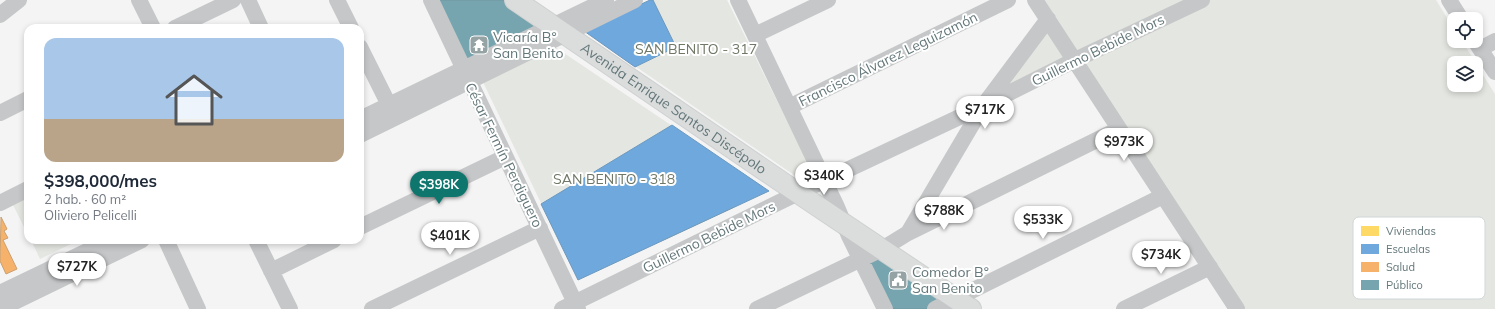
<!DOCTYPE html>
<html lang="es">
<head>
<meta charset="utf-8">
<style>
  :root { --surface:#fff; --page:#f6f6f7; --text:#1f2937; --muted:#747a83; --accent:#0f766e }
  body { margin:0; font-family:Mulish,sans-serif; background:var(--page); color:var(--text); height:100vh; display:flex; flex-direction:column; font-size:15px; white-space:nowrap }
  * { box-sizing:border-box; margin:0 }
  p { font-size:13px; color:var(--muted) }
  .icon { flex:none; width:22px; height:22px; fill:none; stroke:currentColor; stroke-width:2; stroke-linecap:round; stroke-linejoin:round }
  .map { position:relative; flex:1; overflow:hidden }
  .panel { position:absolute; left:24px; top:24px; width:340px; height:220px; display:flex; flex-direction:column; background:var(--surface); border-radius:12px; box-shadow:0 2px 6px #0003 }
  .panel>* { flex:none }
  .buttons { position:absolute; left:1447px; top:12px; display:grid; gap:8px }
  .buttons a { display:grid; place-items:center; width:36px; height:36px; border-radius:8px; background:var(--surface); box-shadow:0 2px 6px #0003; font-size:20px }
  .price { position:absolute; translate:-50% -34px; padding:0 9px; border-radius:14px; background:#fff; color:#222; font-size:13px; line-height:26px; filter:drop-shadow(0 1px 2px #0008) }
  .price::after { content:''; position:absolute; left:50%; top:24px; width:12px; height:9px; margin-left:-6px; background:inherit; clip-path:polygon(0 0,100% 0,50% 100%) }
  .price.selected { background:var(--accent); color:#fff }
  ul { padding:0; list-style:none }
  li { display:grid; align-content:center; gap:8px; height:212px; padding:0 20px }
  li span { display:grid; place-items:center; height:124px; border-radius:12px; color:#555 }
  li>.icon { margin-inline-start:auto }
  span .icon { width:72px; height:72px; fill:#fffc; stroke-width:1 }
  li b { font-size:17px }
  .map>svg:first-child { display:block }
  .green { fill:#e4e6e1 }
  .homes { fill:#ffd966; stroke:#d0bc6c }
  .schools { fill:#6fa8dc; stroke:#6c99bf }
  .health { fill:#f6b26b; stroke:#caa070 }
  .public { fill:#76a5af; stroke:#71979f }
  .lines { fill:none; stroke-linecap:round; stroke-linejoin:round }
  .major-casing { stroke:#cfd0d1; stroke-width:22 }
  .minor { stroke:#c5c7c8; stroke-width:16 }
  .major { stroke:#dbdddd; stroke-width:20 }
  .labels { text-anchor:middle; stroke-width:4; stroke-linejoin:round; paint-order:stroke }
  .poi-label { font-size:14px; fill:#64777a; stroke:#fff; text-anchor:start }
  .park-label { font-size:14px; fill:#6f7866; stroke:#fff }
  .street-label { font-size:14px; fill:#64777a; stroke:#fff }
  .key { fill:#fff; stroke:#d0d6d7; stroke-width:1 }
  .key-label { font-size:11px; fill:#64777a }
</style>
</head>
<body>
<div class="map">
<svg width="1495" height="309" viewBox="0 0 1495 309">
  <rect width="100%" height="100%" fill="#f4f4f4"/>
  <path class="green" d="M650,0H727L811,169L797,177L584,31Z
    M1043,0H1436L1454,29V41H1462L1476,63H1454V85H1476V64L1495,94V309H1242Z
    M1046,23L1071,59L992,98Z
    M552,45L769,191L578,280L482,80Z
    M28,198V235L13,205Z
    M31,240H79L40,259Z"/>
  <path class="homes" d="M645,18L652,35L623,48L616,31Z
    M638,158L657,200L636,210L617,167Z
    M722,182L734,207L661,241L649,215Z"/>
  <path class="schools" d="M650,0H653L676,47L635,67L584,31Z
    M672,125L769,191L578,280L541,204Z"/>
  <path class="health" d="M1,217L7,229L4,231L8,238L3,240L17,269L6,274L0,261Z"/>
  <path class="public" d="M434,0H503L540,25L465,64Z
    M882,257L948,300L927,309H892L869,261Z"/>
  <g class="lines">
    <defs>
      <g id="major">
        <path id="s1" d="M515,0L798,193L971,309"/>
      </g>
    </defs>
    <use href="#major" class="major-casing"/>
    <path class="minor" d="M139,0L153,28
      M248,0L261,28
      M337,0L351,28
      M431,0L578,309
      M738,0L837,207L849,236L885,309
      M1035,0L1237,309
      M1449,0L1461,19
      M0,15L19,0
      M175,28L233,0
      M755,35L828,0
      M1475,41L1495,72
      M360,47L389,105
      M1480,49L1495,41
      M789,107L1008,0
      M0,113L28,99
      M360,119L606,0
      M360,135L635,0
      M0,203L28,189
      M360,227L505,157
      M908,233L983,106L1048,19
      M166,240L198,309
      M256,240L290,309
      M271,271L334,240
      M0,293L110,240
      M0,309L142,240
      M372,309L540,228
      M562,309L798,193L983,106L1075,60L1202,0
      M757,309L882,249L908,233L1119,129
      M935,309L1163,196
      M1124,309L1210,267"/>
    <use href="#major" class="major"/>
  </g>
  <defs>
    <symbol id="temple-square" viewBox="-11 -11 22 22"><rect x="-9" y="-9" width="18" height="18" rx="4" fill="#96a3a5" stroke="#fff"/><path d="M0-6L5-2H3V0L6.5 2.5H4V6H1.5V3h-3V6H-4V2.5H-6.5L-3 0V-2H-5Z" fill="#fff"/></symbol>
    <symbol id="civic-square" viewBox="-11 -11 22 22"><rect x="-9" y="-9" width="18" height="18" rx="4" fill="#96a3a5" stroke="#fff"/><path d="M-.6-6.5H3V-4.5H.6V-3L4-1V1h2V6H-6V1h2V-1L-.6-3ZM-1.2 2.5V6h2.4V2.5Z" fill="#fff"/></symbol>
  </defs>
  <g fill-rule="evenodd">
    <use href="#temple-square" x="468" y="34" width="22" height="22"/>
    <use href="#civic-square" x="887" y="269" width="22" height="22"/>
  </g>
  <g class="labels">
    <g class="poi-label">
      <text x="493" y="42">Vicaría B°<tspan x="493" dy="16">San Benito</tspan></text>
      <text x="912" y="277">Comedor B°<tspan x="912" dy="16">San Benito</tspan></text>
    </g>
    <g class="park-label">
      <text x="696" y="54">SAN BENITO - 317</text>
      <text x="614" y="184">SAN BENITO - 318</text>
    </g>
    <g class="street-label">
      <text transform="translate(1098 50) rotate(-26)" y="5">Guillermo Bebide Mors</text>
      <text transform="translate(888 59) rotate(-26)" y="5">Francisco Álvarez Leguizamón</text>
      <text dy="5" stroke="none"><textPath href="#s1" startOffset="192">Avenida Enrique Santos Discépolo</textPath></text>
      <text transform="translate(504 155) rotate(64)" y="5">César Fermín Perdiguero</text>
      <text transform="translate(709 237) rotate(-26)" y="5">Guillermo Bebide Mors</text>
    </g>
  </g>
  <rect x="1353" y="217" width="132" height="82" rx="6" class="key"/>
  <rect x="1361" y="226" width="18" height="10" fill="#ffd966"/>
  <rect x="1361" y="244" width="18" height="10" fill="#6fa8dc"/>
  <rect x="1361" y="262" width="18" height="10" fill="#f6b26b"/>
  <rect x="1361" y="280" width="18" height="10" fill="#76a5af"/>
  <g class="key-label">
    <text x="1386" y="235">Viviendas</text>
    <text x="1386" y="253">Escuelas</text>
    <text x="1386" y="271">Salud</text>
    <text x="1386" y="289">Público</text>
  </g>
</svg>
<div class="buttons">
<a><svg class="icon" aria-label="locate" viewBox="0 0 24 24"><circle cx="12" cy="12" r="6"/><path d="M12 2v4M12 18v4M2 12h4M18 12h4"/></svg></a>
<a><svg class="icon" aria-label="layers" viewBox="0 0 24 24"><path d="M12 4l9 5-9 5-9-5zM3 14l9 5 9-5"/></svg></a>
</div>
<b class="price" style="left:985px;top:130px">$717K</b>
<b class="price" style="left:1124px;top:162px">$973K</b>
<b class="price" style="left:824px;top:196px">$340K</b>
<b class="price selected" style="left:439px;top:205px">$398K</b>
<b class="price" style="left:944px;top:231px">$788K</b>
<b class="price" style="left:1043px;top:240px">$533K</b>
<b class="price" style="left:450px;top:256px">$401K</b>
<b class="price" style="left:1161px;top:275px">$734K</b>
<b class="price" style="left:77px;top:287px">$727K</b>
<section class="panel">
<ul>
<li><span style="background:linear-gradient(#a9c7e8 65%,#b9a48a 0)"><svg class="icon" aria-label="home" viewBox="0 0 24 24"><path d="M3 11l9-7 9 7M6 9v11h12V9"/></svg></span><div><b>$398,000/mes</b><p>2 hab. · 60 m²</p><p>Oliviero Pelicelli</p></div></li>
</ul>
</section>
</div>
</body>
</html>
